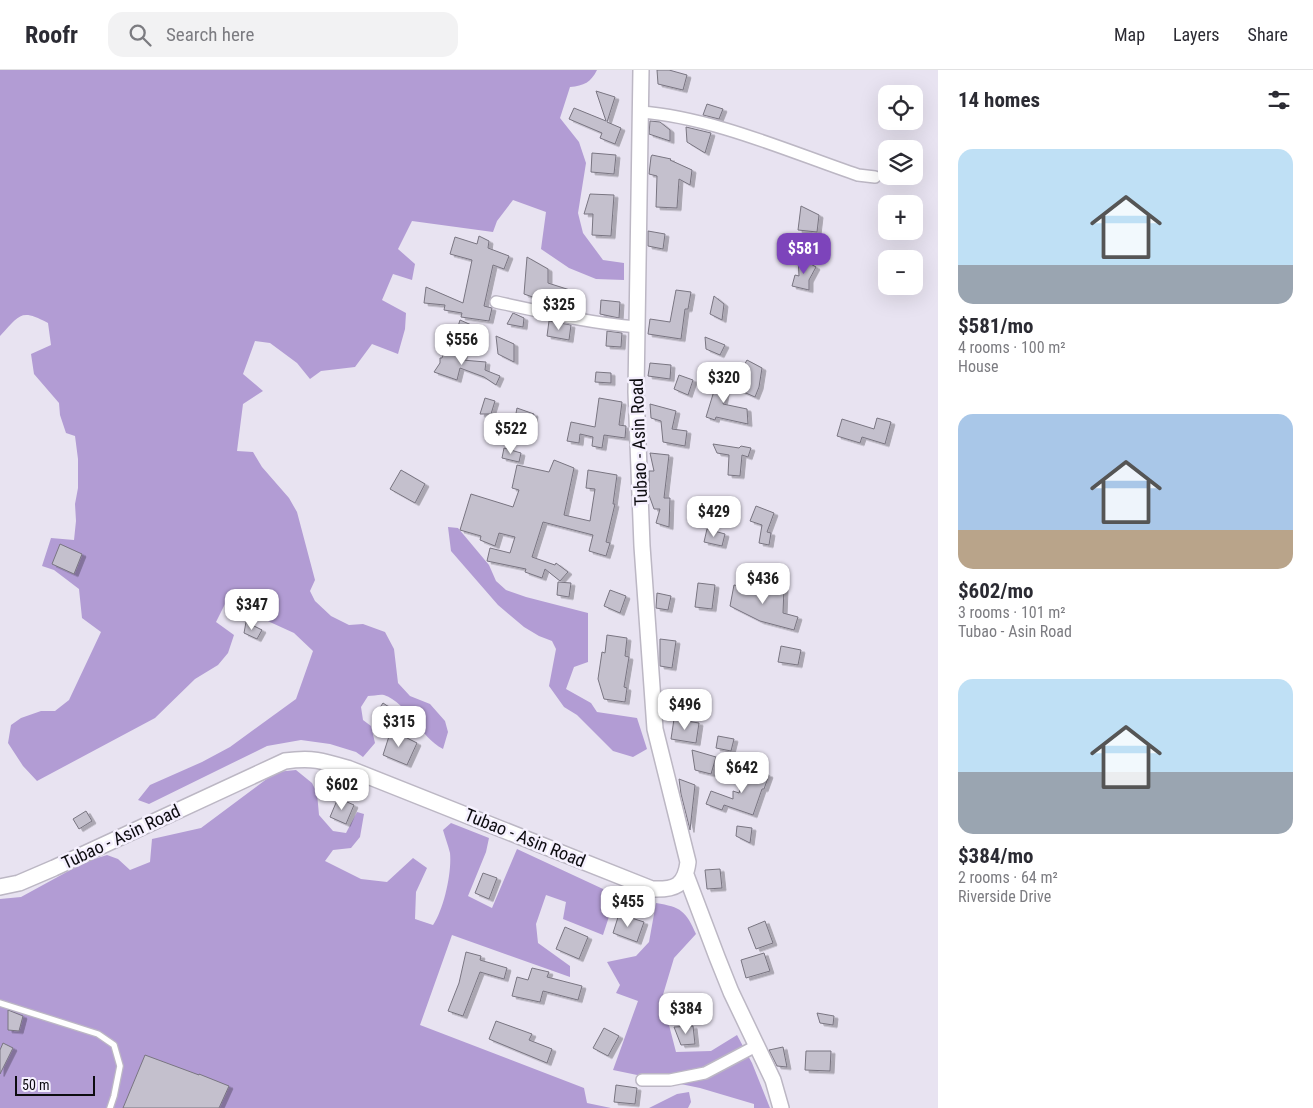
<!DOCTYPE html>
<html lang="en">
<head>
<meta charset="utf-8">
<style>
  :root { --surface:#fff; --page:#f2f2f3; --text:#2b2b33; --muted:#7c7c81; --line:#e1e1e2; --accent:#7d44bb }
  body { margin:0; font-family:"Roboto Condensed",sans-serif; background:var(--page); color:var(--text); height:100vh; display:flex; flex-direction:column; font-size:19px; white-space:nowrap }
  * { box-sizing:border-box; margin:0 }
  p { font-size:16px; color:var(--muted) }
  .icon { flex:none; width:28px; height:28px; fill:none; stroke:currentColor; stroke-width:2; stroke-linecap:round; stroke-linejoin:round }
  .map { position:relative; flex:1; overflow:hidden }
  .details { display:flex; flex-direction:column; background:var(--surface); width:375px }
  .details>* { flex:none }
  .tools { position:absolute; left:878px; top:15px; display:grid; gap:10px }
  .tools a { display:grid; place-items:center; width:45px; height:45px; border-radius:10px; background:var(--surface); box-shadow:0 5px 20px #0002; font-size:25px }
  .scale { position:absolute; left:15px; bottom:12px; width:80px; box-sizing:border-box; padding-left:5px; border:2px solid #0d0c10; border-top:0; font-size:14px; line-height:18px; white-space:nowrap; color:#0d0c10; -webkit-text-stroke:4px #f5f0fe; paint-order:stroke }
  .price { position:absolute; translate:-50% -42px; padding:0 11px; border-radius:10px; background:#fff; color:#222; font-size:16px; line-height:32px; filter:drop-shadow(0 1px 2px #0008) }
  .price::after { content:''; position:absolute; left:50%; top:30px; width:15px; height:11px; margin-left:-8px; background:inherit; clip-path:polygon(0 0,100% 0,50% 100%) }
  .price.selected { background:var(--accent); color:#fff }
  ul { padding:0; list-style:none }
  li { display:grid; align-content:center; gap:10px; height:265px; padding:0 20px }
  li span { display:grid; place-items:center; height:155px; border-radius:15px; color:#555 }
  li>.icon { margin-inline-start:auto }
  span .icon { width:90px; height:90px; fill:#fffc; stroke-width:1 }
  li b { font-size:21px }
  h2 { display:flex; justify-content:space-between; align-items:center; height:60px; padding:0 20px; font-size:21px }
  header { display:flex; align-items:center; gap:30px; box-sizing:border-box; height:70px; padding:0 25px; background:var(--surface); border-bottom:1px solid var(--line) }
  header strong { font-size:24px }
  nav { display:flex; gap:28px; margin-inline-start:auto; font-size:18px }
  .search { width:350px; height:45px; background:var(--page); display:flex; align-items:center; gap:12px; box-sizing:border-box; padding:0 18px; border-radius:15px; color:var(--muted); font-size:19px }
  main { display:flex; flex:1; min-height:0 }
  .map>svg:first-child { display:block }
  .forest { fill:#b29cd4 }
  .building { fill:#c4c0cd; stroke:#797581; filter:url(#shadow) }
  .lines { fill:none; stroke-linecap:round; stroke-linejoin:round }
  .lane-casing { stroke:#bcb7c4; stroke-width:8 }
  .street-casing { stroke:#bcb7c4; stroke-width:14 }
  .secondary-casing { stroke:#bcb7c4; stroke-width:18 }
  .lane { stroke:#fff; stroke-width:5.5 }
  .street { stroke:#fff; stroke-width:11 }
  .secondary { stroke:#fff; stroke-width:15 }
  .labels { text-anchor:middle; stroke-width:5; stroke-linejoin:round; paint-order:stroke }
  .street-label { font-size:18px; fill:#0d0c10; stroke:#f5f0fe }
</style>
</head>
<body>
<header>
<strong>Roofr</strong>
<div class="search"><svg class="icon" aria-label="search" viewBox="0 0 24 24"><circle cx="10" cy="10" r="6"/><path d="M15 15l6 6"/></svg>Search here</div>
<nav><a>Map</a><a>Layers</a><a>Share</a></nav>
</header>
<main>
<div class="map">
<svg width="938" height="1038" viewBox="0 0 938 1038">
  <defs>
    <filter id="shadow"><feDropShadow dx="4" dy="2.5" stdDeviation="0" flood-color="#0004"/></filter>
  </defs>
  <rect width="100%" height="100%" fill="#e8e3f1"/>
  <path class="forest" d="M0,0H597C591,12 584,16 570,17L560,48L579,72L586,93L578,143L583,163L603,190L624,193V210L596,209L569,198L541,179L546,142L513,130L497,151L493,162L412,151L398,179L415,194L412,210L393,204L382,230L406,243L405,259L398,284L372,274L355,297L321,301L310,309L297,293L270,273L255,271L243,304L263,321L243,334L237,381L253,382L262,397L289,428L297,442L315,510L310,521L315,531L331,546L349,555L363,554L385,562L394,579L398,613L410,626L430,634L445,651L448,662L443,679C420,667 408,633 384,625C380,624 373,626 368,626L361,637L363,650L371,656L375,673L363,687L356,682L330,674L301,670L267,676L149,734L138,730L150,715L202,692L230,677L296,629L313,581L294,563L226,532L216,552L234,565L228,583L218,595L195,609L155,648L37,711L23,696L8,673L11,655L21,648L41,641H55L69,630L101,562L82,548L79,519L54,500L42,496L51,468L74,470L76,451L75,434L78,418V389L75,366L66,363L60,345L59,333L34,304L31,284L51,275L48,253C20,238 20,245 0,266Z
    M448,457L458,458L489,495L496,511L506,520L526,527L588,543V592L574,597L566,619L591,633L597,642L637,648L647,679L633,687L613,681L577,645L564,637L549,616L556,579L552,571L539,566L524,557L498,535L451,481Z
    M296,700L312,713L317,723L319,745L333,761L346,763L357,742L364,744L360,767L351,778L333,780L325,791L361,809L387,812L413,788L427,798L416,822L415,849L433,855C444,839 452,802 450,783C448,775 445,767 443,760L451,753L489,768L486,782L468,826L492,838L517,779L616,825L603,865L563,849L566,832L546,825L536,854L538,873L570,896V907L452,865L420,955L584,1018L587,1033L611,1038H0V829L21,827L85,792L107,785L118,789L130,800L150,792L152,769L201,758L276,702Z
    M656,833C681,837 686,841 696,864L674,888L662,928L676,982L711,981L737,965L752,993L770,1038H754V1034L700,1018L613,1000L638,931L616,923L620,915L607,892L636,886L649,872Z
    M689,1022L691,1032L688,1038H649L677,1024Z"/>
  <path class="building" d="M657,0H669L687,5L683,20L658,14Z
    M596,21L615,27L607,52L621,58L615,74L600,68L602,63L569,49L574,38L606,51Z
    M707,34L723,39L719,49L703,45Z
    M650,51L660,52L670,60V71L649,64Z
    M686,57L711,63L705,83L687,72Z
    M592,83L616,85L614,104L591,102Z
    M652,85L671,89L670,90L692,100L690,115L679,109L677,138L656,137L657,106L649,104L651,87Z
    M590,124L614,125L611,166L592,165L593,144H584Z
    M801,136L819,145L817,162L798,160Z
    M648,161L665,164L663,179L648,176Z
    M479,166L489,171L488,178L509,186L504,199L493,195L484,236L492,238L489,251L461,247L462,243L444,240L445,235L424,233L426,217L463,233L472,190L450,184L455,167L477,174Z
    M527,187L548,199V213L573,221V236L547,228V232L524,224Z
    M798,187L816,197L809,210V220L792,216L795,205L799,206Z
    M676,220L691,222L688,239H685L681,269L648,264L650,249L670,252Z
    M714,226L724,234L722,250L710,244Z
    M601,230L620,232L619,248L600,244Z
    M513,243L524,248L523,257L507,254Z
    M460,250L476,257L475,267L456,263Z
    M549,251L571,255L569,270L547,266Z
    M607,261L622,263L621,277L606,276Z
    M496,266L514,274V292L498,284Z
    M705,267L725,275L720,285L706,279Z
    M445,277L464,282L462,290L486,292L485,300L500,306L496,315L484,307L460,298L457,310L434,302L440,293V288H442Z
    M747,290L762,298L759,317L755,327L739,320L738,306Z
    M650,293L671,295L670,309L648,306Z
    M596,302L611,303V313L595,312Z
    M679,305L693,310L688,325L674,319Z
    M712,305L727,312L723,334L747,339L748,354L716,347L715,350L706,347L714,321L706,317Z
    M485,328L495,331L491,344H480Z
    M599,328L622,332L619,355L626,356L625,368L604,365L602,378L592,376L593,367L580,364L579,373L567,371L571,352L595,357Z
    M650,334L676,341L672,359L687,361L685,376L663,372L661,351L651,348Z
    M517,338L534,344L532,357L514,354Z
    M877,348L891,352L885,374L862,367L860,373L837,366L842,349L874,359Z
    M713,374L739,378L741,376L751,378L748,387L742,385L740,406L728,405L729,385L717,383Z
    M504,378L521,383L519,392L502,388Z
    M650,383L669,385L664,428H670L669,457L656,453L660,439H654L649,425V401H654Z
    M554,390L574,398L564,445L590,451L595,419L586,418L588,400L617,405L613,434H615L606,472L610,473L606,486L589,481L593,465L543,452L532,487L555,495L556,493L568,502L560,511L545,499L542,508L525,502L526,499L487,491L490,478L510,483L515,467L499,463L495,476L480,470L481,466L460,460L471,424L513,437L519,420L512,418L517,395L549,402Z
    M401,400L425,414L415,433L390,419Z
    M756,436L774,443L767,462L771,463L769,475L759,473L762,455L750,451Z
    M707,459L725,464L722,476L704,472Z
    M60,474L82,484L74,504L52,494Z
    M558,512L571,513L569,527L557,525Z
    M766,512L784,518L783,543L798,547L794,560L760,551L730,536L734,515L765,521Z
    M698,513L715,515L712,539L695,537Z
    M610,520L626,526L620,543L604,536Z
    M657,523L671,526L668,540L656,538Z
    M246,552L262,560L257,569L244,563Z
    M607,565L627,568L625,586L629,587L624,617L627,618L625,632L604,629L598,609L602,582L605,583Z
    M660,569L676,571L672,598L660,596Z
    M781,576L801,580L798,595L778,592Z
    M383,633L401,645L391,660L373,648Z
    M674,649L699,653L696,673L671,669Z
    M391,660L417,673L407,695L383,685Z
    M718,666L734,669L731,681L716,678Z
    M692,680L716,687L711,704L695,700Z
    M747,698L769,705L764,719H762L753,745L724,735L722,740L706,734L711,721L733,729V721L739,723Z
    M679,709L695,715L690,760L681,724Z
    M338,728L354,735L346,754L330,747Z
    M86,741L92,751L79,759L73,749Z
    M737,756L752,758L750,773L736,766Z
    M720,799L722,818L707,819L705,800Z
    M483,803L497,808L489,829L475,823Z
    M619,844L644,852L637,872L613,863Z
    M765,851L773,873L756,879L748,858Z
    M565,857L588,867L579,889L556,879Z
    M466,882L481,886L480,890L507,898L504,909L480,902L463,946L448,941L459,913Z
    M764,883L770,901L746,908L741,890Z
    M532,898L549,902L547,907L582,916L578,930L543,921L540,932L512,926L517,907L528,910Z
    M8,940L23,946L19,961L8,960Z
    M817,943L834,946L833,955L820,953Z
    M496,951L532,964L529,970L552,979L547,993L489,969Z
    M693,956L695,974L681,975L674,957Z
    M604,958L619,966L608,986L593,978Z
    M3,973L13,978L0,1004V980Z
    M783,977L787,997L777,996L769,980Z
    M806,981H831L830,1001L805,1000Z
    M145,985L199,1005V1004L229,1016L219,1038H123Z
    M616,1015L637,1018L635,1034L614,1032Z"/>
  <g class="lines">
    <defs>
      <path id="lane" d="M0,933L98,964L114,975L120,996L114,1026L110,1038"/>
      <path id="street" d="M640,42C712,47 790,82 858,105L875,107
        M496,232C543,242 589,253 637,257
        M642,1010H670L705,1003L756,976"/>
      <path id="secondary" d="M686,805L717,887L731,922L773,1010L781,1038
        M0,817L19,813L54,798L285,691C313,687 324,691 350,699L652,819C675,820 685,816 688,792L655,659L642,476L636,322L641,0"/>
    </defs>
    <use href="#lane" class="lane-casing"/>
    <use href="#street" class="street-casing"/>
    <use href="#secondary" class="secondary-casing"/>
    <use href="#lane" class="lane"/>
    <use href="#street" class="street"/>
    <use href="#secondary" class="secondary"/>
  </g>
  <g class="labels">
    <g class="street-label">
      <text transform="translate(639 372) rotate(-92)" y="6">Tubao - Asin Road</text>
      <text transform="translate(121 767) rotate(-25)" y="6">Tubao - Asin Road</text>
      <text transform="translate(525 768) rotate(22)" y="6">Tubao - Asin Road</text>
    </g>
  </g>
</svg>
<div class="tools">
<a><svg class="icon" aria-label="locate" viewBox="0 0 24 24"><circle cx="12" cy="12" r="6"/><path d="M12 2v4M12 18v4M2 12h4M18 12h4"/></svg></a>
<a><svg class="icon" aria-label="layers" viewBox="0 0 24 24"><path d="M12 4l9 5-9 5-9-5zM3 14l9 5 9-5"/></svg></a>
<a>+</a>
<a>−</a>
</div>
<div class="scale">50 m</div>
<b class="price selected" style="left:804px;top:205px">$581</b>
<b class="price" style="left:559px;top:261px">$325</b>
<b class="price" style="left:462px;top:296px">$556</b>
<b class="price" style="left:724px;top:334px">$320</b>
<b class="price" style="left:511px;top:385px">$522</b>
<b class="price" style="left:714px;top:468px">$429</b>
<b class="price" style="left:763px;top:535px">$436</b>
<b class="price" style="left:252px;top:561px">$347</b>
<b class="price" style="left:685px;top:661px">$496</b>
<b class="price" style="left:399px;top:678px">$315</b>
<b class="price" style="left:742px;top:724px">$642</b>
<b class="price" style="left:342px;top:741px">$602</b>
<b class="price" style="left:628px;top:858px">$455</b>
<b class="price" style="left:686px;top:965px">$384</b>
</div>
<section class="details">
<h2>14 homes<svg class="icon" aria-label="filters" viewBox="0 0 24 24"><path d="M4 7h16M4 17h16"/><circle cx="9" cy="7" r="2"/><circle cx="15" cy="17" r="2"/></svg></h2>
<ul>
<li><span style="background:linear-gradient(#bfe0f5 75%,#9aa5b1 0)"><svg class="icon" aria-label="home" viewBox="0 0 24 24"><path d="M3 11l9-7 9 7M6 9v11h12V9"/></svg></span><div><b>$581/mo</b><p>4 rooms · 100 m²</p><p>House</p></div></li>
<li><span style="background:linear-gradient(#a9c7e8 75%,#b9a48a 0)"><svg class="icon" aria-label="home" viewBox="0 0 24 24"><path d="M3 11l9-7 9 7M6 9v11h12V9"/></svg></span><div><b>$602/mo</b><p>3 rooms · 101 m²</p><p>Tubao - Asin Road</p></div></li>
<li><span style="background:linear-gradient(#bfe0f5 60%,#9aa5b1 0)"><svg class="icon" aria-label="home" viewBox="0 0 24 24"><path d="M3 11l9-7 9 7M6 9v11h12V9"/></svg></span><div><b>$384/mo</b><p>2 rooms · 64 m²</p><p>Riverside Drive</p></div></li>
</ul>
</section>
</main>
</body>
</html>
